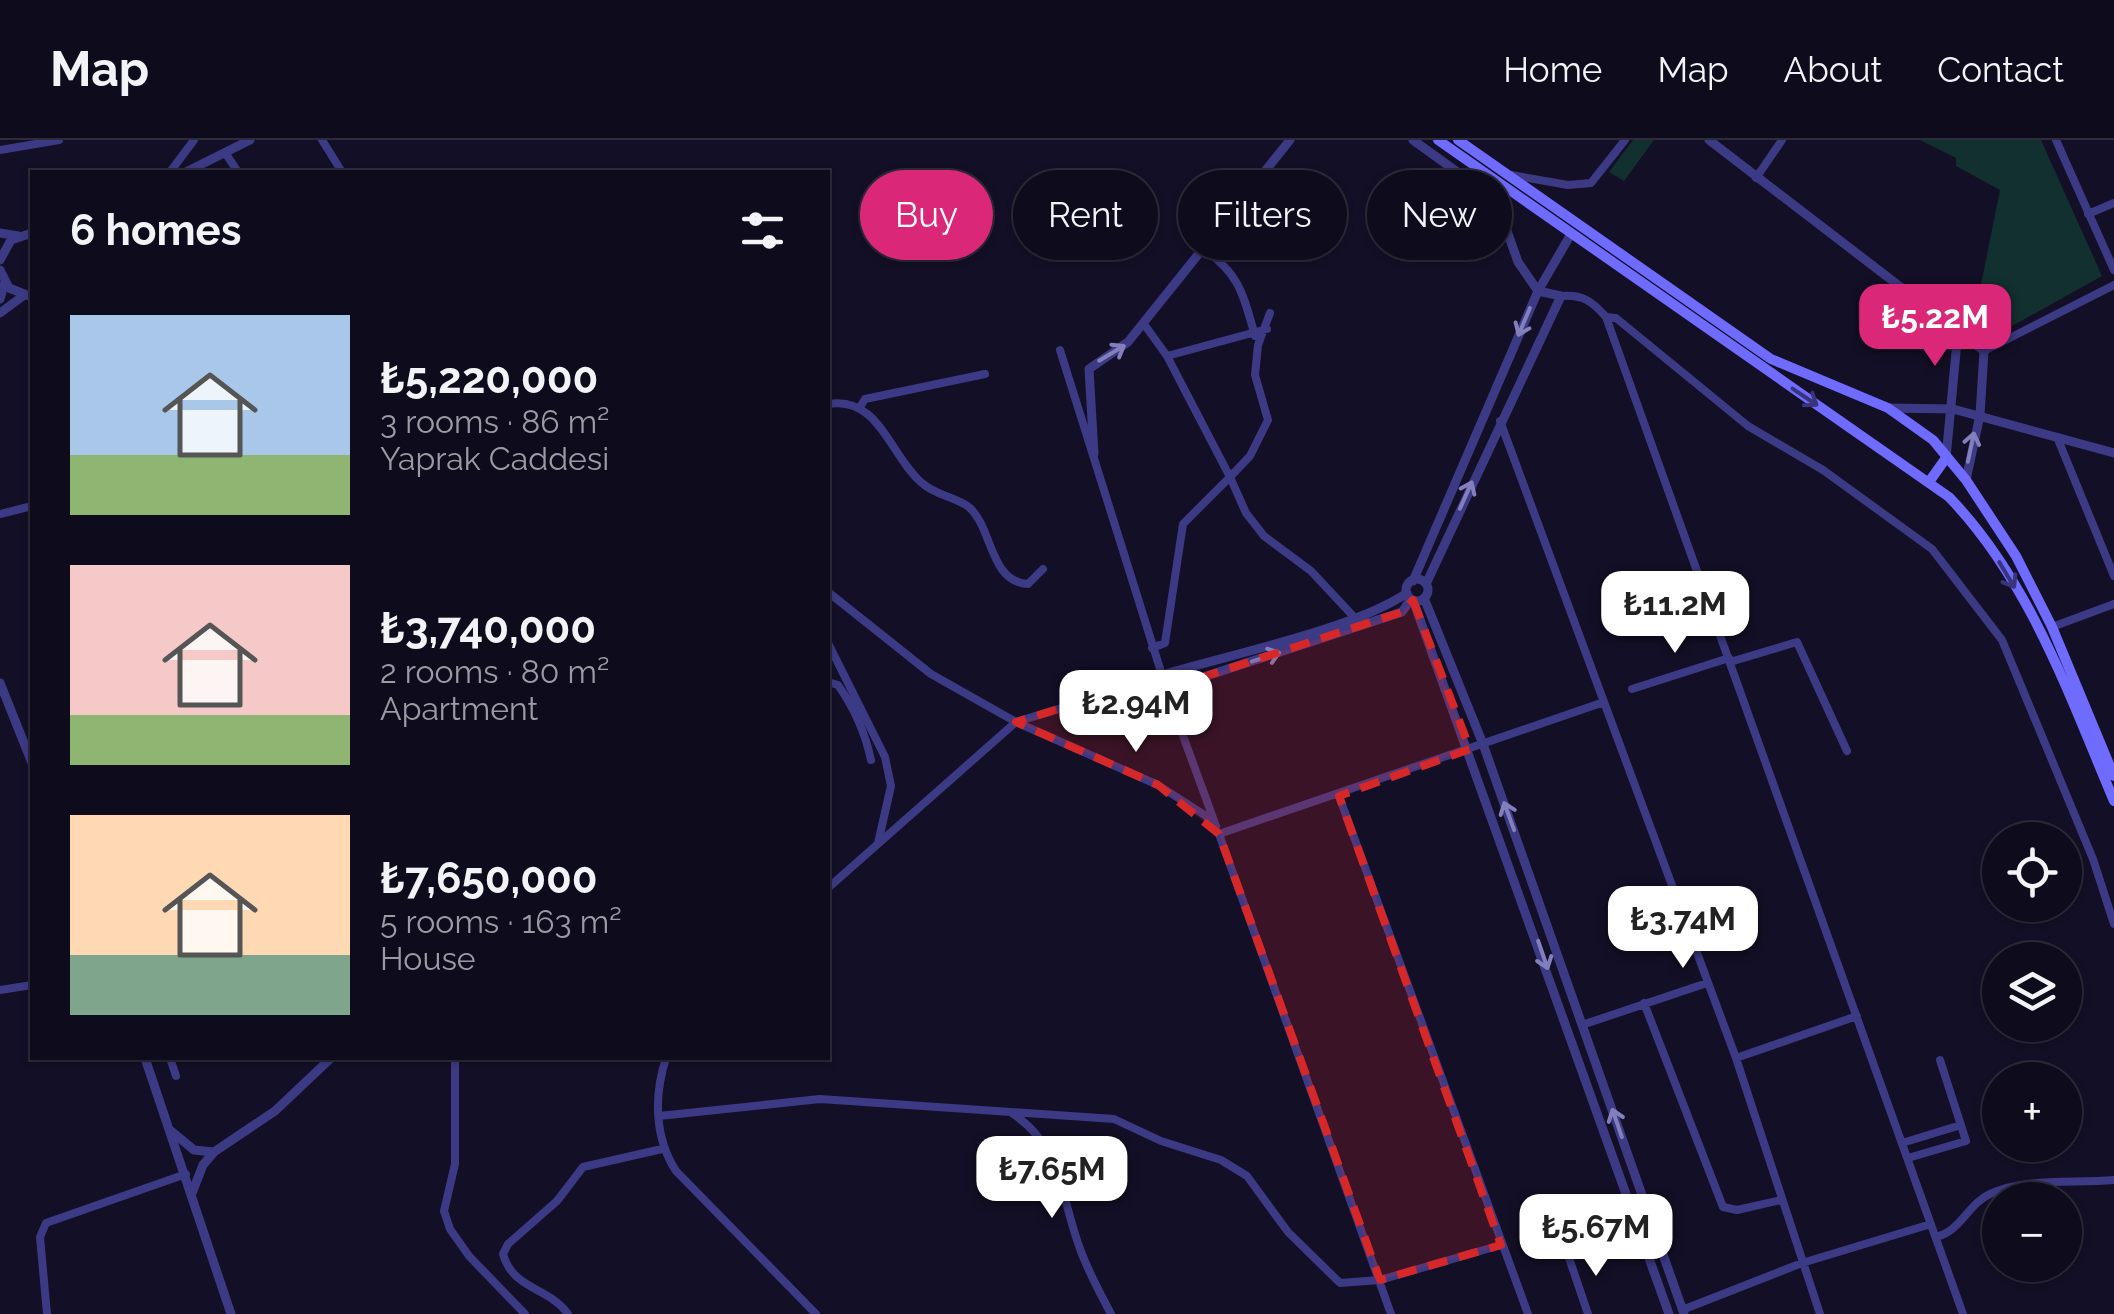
<!DOCTYPE html>
<html lang="en">
<head>
<meta charset="utf-8">
<style>
  :root { --surface:#0e0b1c; --page:#1c1929; --text:#f1f3f6; --muted:#9b9ba3; --line:#2e2b3b; --accent:#db2777 }
  body { margin:0; font-family:Raleway,sans-serif; background:var(--page); color:var(--text); height:100vh; display:flex; flex-direction:column; font-size:38px; white-space:nowrap }
  * { box-sizing:border-box; margin:0 }
  p { font-size:32px; color:var(--muted) }
  .icon { flex:none; width:55px; height:55px; fill:none; stroke:currentColor; stroke-width:2; stroke-linecap:round; stroke-linejoin:round }
  .map { position:relative; flex:1; overflow:hidden }
  .sheet { position:absolute; left:30px; top:30px; width:800px; height:890px; display:flex; flex-direction:column; background:var(--surface); border-radius:0px; box-shadow:0 2px 8px #0004,0 0 0 2px var(--line) }
  .sheet>* { flex:none }
  .banner { position:absolute; left:860px; top:30px; width:950px; height:90px; display:flex; gap:20px }
  .controls { position:absolute; left:1982px; top:682px; display:grid; gap:20px }
  .controls a { display:grid; place-items:center; width:100px; height:100px; border-radius:50%; background:var(--surface); box-shadow:0 2px 8px #0004,0 0 0 2px var(--line); font-size:50px }
  .price { position:absolute; translate:-50% -85px; padding:0 22px; border-radius:20px; background:#fff; color:#222; font-size:32px; line-height:65px; filter:drop-shadow(0 2px 5px #0008) }
  .price::after { content:''; position:absolute; left:50%; top:60px; width:30px; height:22px; margin-left:-15px; background:inherit; clip-path:polygon(0 0,100% 0,50% 100%) }
  .price.selected { background:var(--accent); color:#fff }
  ul { padding:0; list-style:none }
  li { display:flex; align-items:center; gap:30px; height:250px; padding:0 40px }
  li span { display:grid; place-items:center; flex:none; width:280px; height:200px; border-radius:0px; color:#555 }
  li>.icon { margin-inline-start:auto }
  span .icon { width:120px; height:120px; fill:#fffc; stroke-width:1 }
  li b { font-size:42px }
  h2 { display:flex; justify-content:space-between; align-items:center; height:120px; padding:0 40px; font-size:42px }
  .chip { padding:0 35px; border-radius:45px; background:var(--surface); box-shadow:0 2px 8px #0004,0 0 0 2px var(--line); font-size:35px; line-height:90px }
  .chip.selected { background:var(--accent); color:#fff }
  header { display:flex; align-items:center; gap:60px; box-sizing:border-box; height:140px; padding:0 50px; background:var(--surface); border-bottom:2px solid var(--line) }
  header strong { font-size:48px }
  nav { display:flex; gap:55px; margin-inline-start:auto; font-size:35px }
  .map>svg:first-child { display:block }
  .green { fill:#12302f }
  .lines { fill:none; stroke-linecap:round; stroke-linejoin:round }
  .minor { stroke:#3d3a85; stroke-width:8 }
  .tertiary { stroke:#3d3a85; stroke-width:9 }
  .secondary { stroke:#6f6bff; stroke-width:10 }
  .oneway { stroke:#837fbc }
  .oneway2 { stroke:#38347d }
  .marked { fill:#d62828; fill-opacity:0.2; stroke:#d62828; stroke-width:8; stroke-dasharray:20 12; stroke-linejoin:round }
</style>
</head>
<body>
<header>
<strong>Map</strong>
<nav><a>Home</a><a>Map</a><a>About</a><a>Contact</a></nav>
</header>
<div class="map">
<svg width="2114" height="1174" viewBox="0 0 2114 1174">
  <rect width="100%" height="100%" fill="#130f26"/>
  <path class="green" d="M1633,0H1654L1624,41L1609,32Z
    M1920,0H2041L2102,136L2003,191L1974,179L2000,50L1956,26V18Z"/>
  <g class="lines">
    <path class="minor" d="M322,0L342,32
      M2056,0L2114,130
      M0,10L59,0
      M226,14L238,32
      M170,32L194,0
      M1511,35L1568,45L1591,43L1625,0
      M1756,38L1782,0
      M2088,74L2114,63
      M1203,108C1241,136 1243,154 1255,196
      M1561,156C1582,154 1592,161 1606,177L1963,1174
      M1270,173L1258,205L1255,235L1268,280L1250,316L1230,337L1246,373L1264,396L1311,431L1354,477
      M1606,177L1616,178L1748,286L1823,330L1932,409L2002,500L2093,719L2114,784
      M1144,184L1167,216L1267,189
      M1060,210L1162,535L1157,547L1167,552L1174,541L1164,534
      M1984,211L2114,145
      M828,264C879,255 890,316 922,343C936,356 957,357 970,368C993,390 990,442 1028,444L1043,429
      M860,267L865,259L985,234
      M1500,281L1604,562
      M2057,297L2114,436
      M0,374L32,366
      M828,452L931,534L1016,582L1158,645L1206,676L1219,694
      M2052,487L2114,464
      M828,503L885,617L891,646L878,703
      M1152,508L1165,503L1183,384L1230,337L1167,216
      M1730,522L1797,502L1847,611
      M828,542L838,545C855,569 865,592 871,620
      M1632,549L1729,518
      M1167,552L1216,686
      M1339,656L1528,1174
      M828,748L1016,582L1157,539
      M0,850L32,845
      M1644,863L1723,1067L1737,1070L1781,1060
      M1582,885L1707,843
      M170,918L176,936
      M455,918V1024L444,1071L450,1089L469,1116L525,1174
      M666,918C654,955 654,997 676,1031L816,1174
      M1736,918L1857,876
      M1013,974C1060,1004 1061,1055 1078,1103C1086,1128 1099,1151 1111,1174
      M659,976L820,959L1114,979L1161,1001L1221,1020L1247,1036L1288,1092L1340,1143L1380,1140L1501,1105
      M1902,1003L1961,985
      M1908,1018L1966,1001L1940,920
      M1936,1097C1961,1091 1968,1064 1990,1054C2028,1037 2073,1044 2114,1040
      M1568,1115L1588,1174
      M1682,1170L1802,1123L1931,1084
      M47,1174L40,1097L46,1083L186,1034
      M568,1174C549,1147 513,1150 503,1114L508,1104L557,1061L583,1027L662,1009
      M1391,1174L1219,694L1604,562L1736,918L1820,1174"/>
    <path class="tertiary" d="M1709,0L1984,211L1980,275L1966,340
      M186,32L250,0
      M0,93L18,96
      M0,120L11,100L32,93
      M0,130L9,148L32,157
      M0,159L5,142
      M0,173L23,156
      M1888,268L1953,269L2114,313
      M1094,314L1089,229L1128,202L1290,0
      M1946,318L1958,191
      M1406 450a11 11 0 1 1 22 0a11 11 0 1 1-22 0Z
      M1413,441L1538,151L1518,122L1496,60L1413,0
      M1426,444L1561,156L1538,151L1571,94
      M1424,458L1483,604L1684,1174
      M1413,460L1669,1174
      M1166,534C1232,514 1354,489 1407,453
      M0,543L32,623
      M1173,547L1402,472L1411,459
      M145,918L231,1174
      M171,991L194,1010L214,1012L203,1025L192,1053
      M214,1012L275,971L331,918"/>
    <path class="secondary" d="M1438,0L1949,357C2030,441 2069,555 2114,661
      M1458,0L1771,219L1888,268L1933,300L1966,340L2016,416L2052,487L2114,636
      M1929,342L1946,318"/>
  </g>
  <defs><path id="oneway-shaft" d="M-6 0H5M1.5-3L5.5 0L1.5 3" fill="none" stroke-width="1.6" stroke-linecap="round" stroke-linejoin="round" transform="scale(2.5)"/></defs>
  <g class="oneway">
    <use href="#oneway-shaft" transform="translate(1524 182) rotate(113)"/>
    <use href="#oneway-shaft" transform="translate(1112 213) rotate(-31)"/>
    <use href="#oneway-shaft" transform="translate(1971 307) rotate(-78)"/>
    <use href="#oneway-shaft" transform="translate(1466 355) rotate(-66)"/>
    <use href="#oneway-shaft" transform="translate(1266 517) rotate(-18)"/>
    <use href="#oneway-shaft" transform="translate(1509 676) rotate(-110)"/>
    <use href="#oneway-shaft" transform="translate(1543 815) rotate(71)"/>
    <use href="#oneway-shaft" transform="translate(1617 983) rotate(-109)"/>
  </g>
  <g class="oneway2">
    <use href="#oneway-shaft" transform="translate(1805 257) rotate(34)"/>
    <use href="#oneway-shaft" transform="translate(2007 435) rotate(59)"/>
  </g>
  <path class="marked" d="M1413,460L1470,609L1339,656L1501,1105L1380,1140L1219,694L1158,645L1016,582L1157,539L1151,554L1402,472Z"/>
</svg>
<div class="controls">
<a><svg class="icon" aria-label="locate" viewBox="0 0 24 24"><circle cx="12" cy="12" r="6"/><path d="M12 2v4M12 18v4M2 12h4M18 12h4"/></svg></a>
<a><svg class="icon" aria-label="layers" viewBox="0 0 24 24"><path d="M12 4l9 5-9 5-9-5zM3 14l9 5 9-5"/></svg></a>
<a>+</a>
<a>−</a>
</div>
<b class="price selected" style="left:1935px;top:229px">₺5.22M</b>
<b class="price" style="left:1675px;top:516px">₺11.2M</b>
<b class="price" style="left:1136px;top:615px">₺2.94M</b>
<b class="price" style="left:1683px;top:831px">₺3.74M</b>
<b class="price" style="left:1052px;top:1081px">₺7.65M</b>
<b class="price" style="left:1596px;top:1139px">₺5.67M</b>
<div class="banner">
<a class="chip selected">Buy</a>
<a class="chip">Rent</a>
<a class="chip">Filters</a>
<a class="chip">New</a>
</div>
<section class="sheet">
<h2>6 homes<svg class="icon" aria-label="filters" viewBox="0 0 24 24"><path d="M4 7h16M4 17h16"/><circle cx="9" cy="7" r="2"/><circle cx="15" cy="17" r="2"/></svg></h2>
<ul>
<li><span style="background:linear-gradient(#a9c7e8 70%,#8fb573 0)"><svg class="icon" aria-label="home" viewBox="0 0 24 24"><path d="M3 11l9-7 9 7M6 9v11h12V9"/></svg></span><div><b>₺5,220,000</b><p>3 rooms · 86 m²</p><p>Yaprak Caddesi</p></div></li>
<li><span style="background:linear-gradient(#f6c9c9 75%,#8fb573 0)"><svg class="icon" aria-label="home" viewBox="0 0 24 24"><path d="M3 11l9-7 9 7M6 9v11h12V9"/></svg></span><div><b>₺3,740,000</b><p>2 rooms · 80 m²</p><p>Apartment</p></div></li>
<li><span style="background:linear-gradient(#ffd9b3 70%,#7fa58c 0)"><svg class="icon" aria-label="home" viewBox="0 0 24 24"><path d="M3 11l9-7 9 7M6 9v11h12V9"/></svg></span><div><b>₺7,650,000</b><p>5 rooms · 163 m²</p><p>House</p></div></li>
</ul>
</section>
</div>
</body>
</html>
